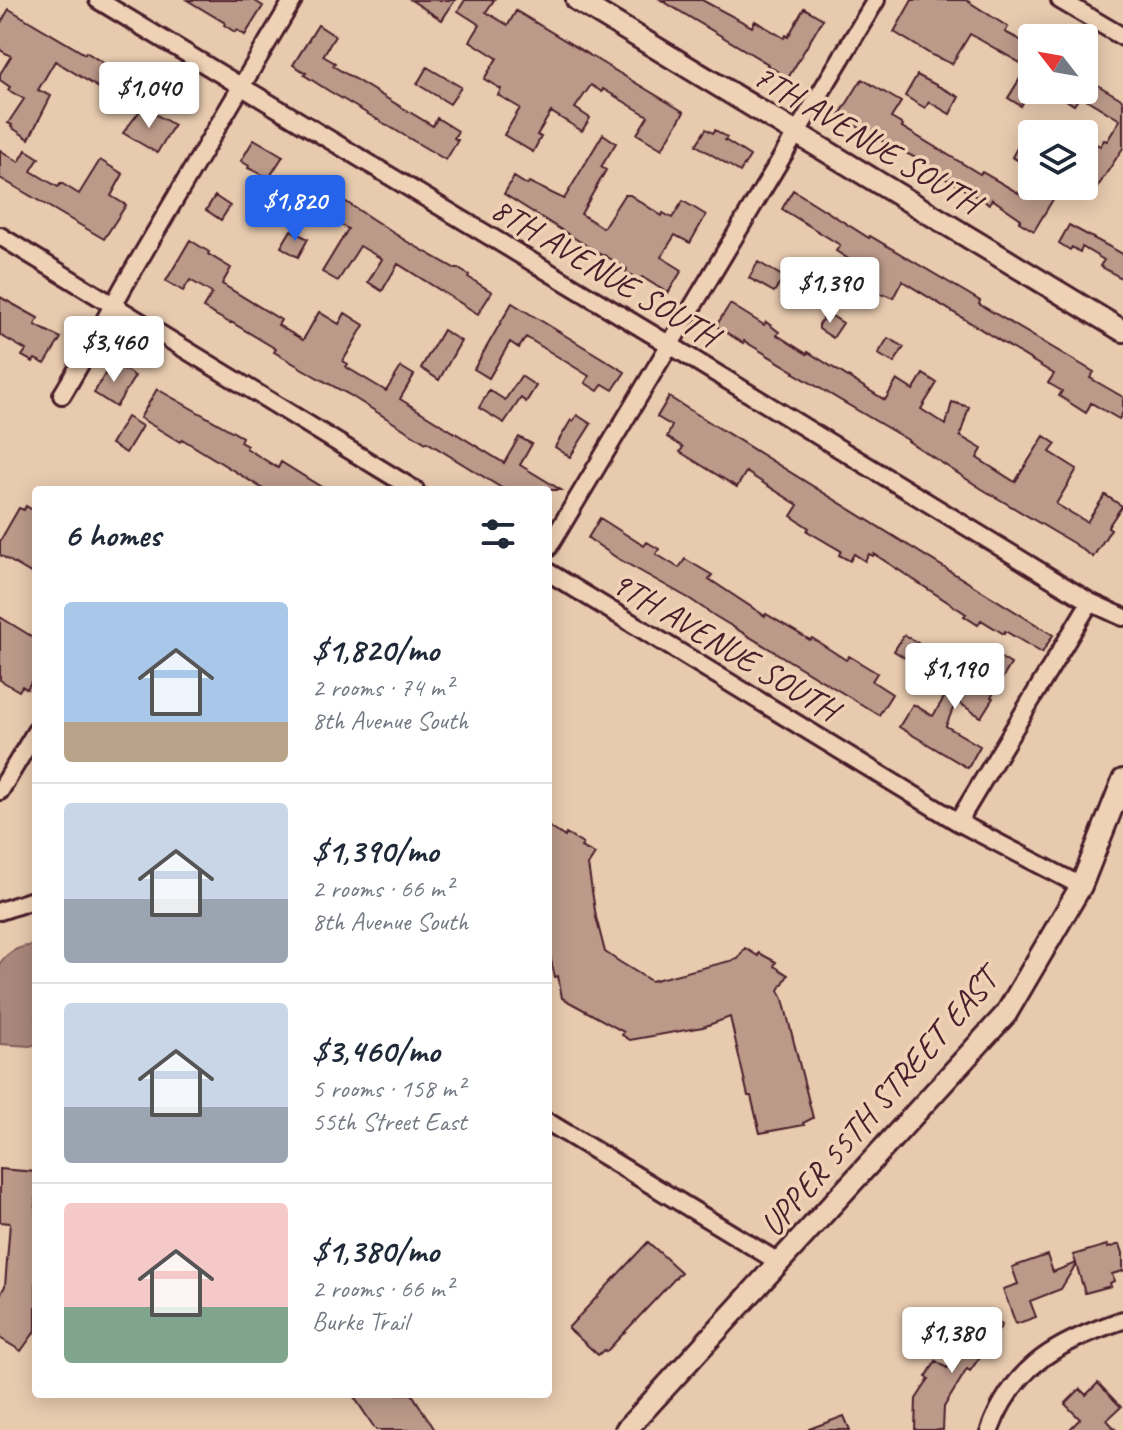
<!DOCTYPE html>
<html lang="en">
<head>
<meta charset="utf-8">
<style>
  :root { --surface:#fff; --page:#f6f6f7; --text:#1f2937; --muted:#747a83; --line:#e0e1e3; --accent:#2563eb }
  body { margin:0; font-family:Caveat,sans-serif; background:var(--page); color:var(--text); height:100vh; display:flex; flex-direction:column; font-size:30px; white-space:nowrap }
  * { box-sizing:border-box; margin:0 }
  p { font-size:26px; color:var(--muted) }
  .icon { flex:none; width:44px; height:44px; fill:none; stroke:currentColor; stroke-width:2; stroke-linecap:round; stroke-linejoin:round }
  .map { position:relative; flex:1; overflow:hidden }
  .side { position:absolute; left:32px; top:486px; width:520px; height:912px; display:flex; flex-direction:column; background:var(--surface); border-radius:8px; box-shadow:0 4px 20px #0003 }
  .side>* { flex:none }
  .needle { width:52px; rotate:301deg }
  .controls { position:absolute; left:1018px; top:24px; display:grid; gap:16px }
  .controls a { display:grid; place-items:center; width:80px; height:80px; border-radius:8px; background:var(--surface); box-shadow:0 4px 20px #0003; font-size:40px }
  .price { position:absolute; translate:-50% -68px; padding:0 18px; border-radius:8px; background:#fff; color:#222; font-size:26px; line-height:52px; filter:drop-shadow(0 2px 4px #0008) }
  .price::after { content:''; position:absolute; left:50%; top:48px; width:24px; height:18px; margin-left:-12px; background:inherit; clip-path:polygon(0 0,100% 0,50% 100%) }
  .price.active { background:var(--accent); color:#fff }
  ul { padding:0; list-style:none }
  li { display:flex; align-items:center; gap:24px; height:200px; padding:0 32px }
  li+li { border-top:2px solid var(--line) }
  li span { display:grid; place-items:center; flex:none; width:224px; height:160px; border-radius:8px; color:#555 }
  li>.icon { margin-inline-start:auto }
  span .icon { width:96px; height:96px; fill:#fffc; stroke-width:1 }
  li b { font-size:34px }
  h2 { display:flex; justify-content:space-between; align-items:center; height:96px; padding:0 32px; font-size:34px }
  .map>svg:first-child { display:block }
  .water { fill:#aa877b; stroke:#845d5b; stroke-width:2 }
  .building { fill:#bc9a8a; stroke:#4a1f2b; stroke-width:2 }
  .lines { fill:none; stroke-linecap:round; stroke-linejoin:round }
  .minor-casing { stroke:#4a1f2b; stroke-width:22 }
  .tertiary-casing { stroke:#4a1f2b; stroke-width:26 }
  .minor { stroke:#efd2b5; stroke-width:16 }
  .tertiary { stroke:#efd2b5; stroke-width:20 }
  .labels { text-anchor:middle; stroke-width:7; stroke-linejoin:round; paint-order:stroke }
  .street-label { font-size:34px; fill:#4a1f2b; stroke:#efd2b5 }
</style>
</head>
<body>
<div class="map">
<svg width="1123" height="1430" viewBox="0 0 1123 1430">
  <rect width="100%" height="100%" fill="#e8cbaf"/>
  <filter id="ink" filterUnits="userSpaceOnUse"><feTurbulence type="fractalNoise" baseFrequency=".0125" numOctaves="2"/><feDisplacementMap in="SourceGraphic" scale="16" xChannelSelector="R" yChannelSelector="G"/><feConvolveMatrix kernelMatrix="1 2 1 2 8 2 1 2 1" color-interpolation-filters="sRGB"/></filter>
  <g filter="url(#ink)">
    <path class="water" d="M36,945V1044L30,1046L0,1044V963C10,950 20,946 36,945Z"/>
    <path class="building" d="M187,0H253L263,6L245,35L237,30L235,32L224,25L225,23Z
      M411,0H455L442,20Z
      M465,0H494L486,12L508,25L516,11L684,112L662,149L637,134L648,116L603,89L602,92L591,85L575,108L590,118L582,131L551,112L537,135L541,137L533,152L504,135L520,108L498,95L501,89L484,79L497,58L470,41L480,25L458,11Z
      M661,0H702L752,27L755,21L784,38L786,35L788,37L804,8L823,19L788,78L767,65L768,64Z
      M912,0H966L1008,27L1005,32L1032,46V87L1021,106L1008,98L1027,67L970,34L952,64L932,55L894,32Z
      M9,9L85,54L86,52L145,90L133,109L55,61L38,90L51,96L29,139L11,127L12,125L8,123L24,99L8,90L10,87L0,80V74L11,56L0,50V24Z
      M318,25L335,36L323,56L335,63L333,66L433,126L437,118L458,131L454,138L458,140L446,160L329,91L304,75L306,73L293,65Z
      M427,67L461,87L450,104L417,84Z
      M917,75L959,97L950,114L929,102L925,108L905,96Z
      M1084,77L1123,100V148L1093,194L1084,189V174L1094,158L1084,152V137L1100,146L1104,140L1107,141L1120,120L1084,98Z
      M862,79L901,102L891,118L903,125L902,127L980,174L982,172L1027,198L1035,186H1061L1034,231L1019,222L1021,219L992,199L989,204L939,175L942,171L886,143L839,116Z
      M1051,90H1084L1074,105Z
      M143,107L174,125L157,153L123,133Z
      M706,129L713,133L715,130L727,137L725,140L750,156L740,172L696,145Z
      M603,134L616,143L601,167L606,170L581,214L603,228L624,195H630L662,216L663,213L672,218L683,201L706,215L690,243L675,235L661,257L682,270L668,293L642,277L640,280L626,272L627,269L604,255L603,256L504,194L514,177L527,185L529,182L564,199Z
      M1023,137L1032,143V168L1012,157Z
      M254,139L283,156L269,178L248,168L249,166L241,161Z
      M0,150L19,162L26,150L39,158L31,171L58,187L61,183L79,194L100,160L123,174L111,196L126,205L104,239L0,178Z
      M323,187L406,241L456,269L457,268L469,275L468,277L492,292L478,314L398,264L382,291L368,282L382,259L360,246L338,281L322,272L348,229L312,206Z
      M793,190L869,238L870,236L967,293L980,301L979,304L1094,372L1090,378L1123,397V412L1119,419L1091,403L1086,413L1059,396L1062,391L1048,383L1054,374L902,281L893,298L884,294L883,295L867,286L872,278L859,270L861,267L836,251L840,245L782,209Z
      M215,196L230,206L221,220L206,210Z
      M1069,225L1123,254V279L1100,266L1104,260L1082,247L1080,252L1072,247L1070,250L1059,243Z
      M291,230L308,239L298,257L281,247Z
      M190,240L209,252L208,254L231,268L222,284L281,320L278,325L303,340L319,312L339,324L345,313L364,325L343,361L348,364L346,367L386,391L401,367L414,375L400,399L504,463L519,437L532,444L520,465L561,490H505L427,442L426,443L348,394L318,378L274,352L276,349L231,322L230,323L203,308L212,293L190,280L183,291L166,281Z
      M758,262L784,277L774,292L749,278Z
      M0,297L38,318L35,325L61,338L45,364L35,359L33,362L22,356L26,350L0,335Z
      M512,303L625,372L613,390L603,384L598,391L585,383L589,376L526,337L519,348L510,342L489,378L474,369Z
      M730,304L764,325L766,322L779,332L777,335L807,354L808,352L885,400L897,380L913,390L923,374L937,383L921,409L946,425L952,402L969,407L960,436L982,449L977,458L1015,482L1044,436L1056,444L1050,452L1077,469L1056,504L1087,522L1105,495L1122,506L1108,527L1111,529L1093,557L1073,543L982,489L908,441V440L794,373L795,372L744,341L743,343L716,326Z
      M827,313L843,323L833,338L819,329V324Z
      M443,330L461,341L439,380L421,368Z
      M888,338L904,347L894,363L878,354Z
      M112,362L135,376L116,407L94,393Z
      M521,376L536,386L526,402L521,398L504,423L479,408L489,390L505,400Z
      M157,389L242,437L240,442L247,446L246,448L278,468L281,462L326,490H265L182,439L180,442L140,418Z
      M669,397L1053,635L1042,653L1005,631L1004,634L981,620L978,625L964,616L966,614L874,554L873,556L869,554L865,561L854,554L850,561L839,555L841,551L807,531L809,528L791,516L798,505L746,472L737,487L680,452L683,447L667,437L672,426L657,417Z
      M577,415L591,424L570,457L555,447L571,420L573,421Z
      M127,417L142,426L126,453L111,444Z
      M26,506L36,512V576L0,555V541L19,508L24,510Z
      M600,518L644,546L647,542L659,549L656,554L679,568L685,559L712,575L709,579L765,616L766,614L810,640L812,638L846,660L849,656L877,673L872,681L892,694L879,715L715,616L690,599L617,558L588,538Z
      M0,617L36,639V673L27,689L22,686L19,691L0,680Z
      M904,635L921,645L912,662L894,651Z
      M996,655L1011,664L991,697L993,698L981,717L956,701L946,726L980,746L968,768L899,727L913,704L933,716L948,691L930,679L939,664L957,676L959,672L965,675L964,680L976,688Z
      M548,826L565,837L566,834L583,844L581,847L595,854L588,865L596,917L605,952L620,962L651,981L738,959L745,948L758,956L759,953L776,962L774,966L788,975L779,990L783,999L813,1118L803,1123L804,1125L760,1133L751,1096H748L730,1017L703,1027L630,1040L622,1035L624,1032L562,998L558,976L555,977L548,948Z
      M0,1169L36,1172V1330L21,1351L0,1338V1295L5,1286L10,1223L0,1222Z
      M648,1242L681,1272L606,1352L604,1350L598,1355L568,1328Z
      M1120,1244L1123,1253V1271L1112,1274L1114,1281L1110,1283L1111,1286L1085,1293L1076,1264L1061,1289L1030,1301L1036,1317L1016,1324L1003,1289L1018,1284L1012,1267L1047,1255L1053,1272L1076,1263L1073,1255L1107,1245L1108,1248Z
      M981,1312L1002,1325L970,1371L967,1369L944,1407L943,1430H915L916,1399L929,1379L926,1377L936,1361L947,1368L971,1331L969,1330Z
      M1098,1383L1121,1407L1107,1420L1116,1430H1069L1080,1419L1065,1404L1080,1389L1086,1395Z
      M352,1394H412L435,1430H376Z
      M844,1416L850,1430H809V1429Z"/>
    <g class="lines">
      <defs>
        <path id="minor" d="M98,0L670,345L1090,602L1123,617
          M1060,0L1123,37
          M0,236L415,490
          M62,395C84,359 104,321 125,284C181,189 236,94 293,0
          M548,548L876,0
          M548,572L958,822L1081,886
          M0,791L36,731
          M958,822L1090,602
          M0,911L36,899
          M548,1122L780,1263
          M990,1430C1014,1364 1061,1341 1123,1320"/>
        <path id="tertiary" d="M577,0L1123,331
          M626,1430L1006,1014L1081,886L1123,780"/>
      </defs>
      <use href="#minor" class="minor-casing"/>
      <use href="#tertiary" class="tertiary-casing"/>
      <use href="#minor" class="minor"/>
      <use href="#tertiary" class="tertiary"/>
    </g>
  </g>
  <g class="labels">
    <g class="street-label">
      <text transform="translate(867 138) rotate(31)" y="12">7TH AVENUE SOUTH</text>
      <text transform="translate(605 271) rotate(31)" y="12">8TH AVENUE SOUTH</text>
      <text transform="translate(725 645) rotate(31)" y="12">9TH AVENUE SOUTH</text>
      <text transform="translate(878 1102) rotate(-49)" y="12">UPPER 55TH STREET EAST</text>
    </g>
  </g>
</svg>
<div class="controls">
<a><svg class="needle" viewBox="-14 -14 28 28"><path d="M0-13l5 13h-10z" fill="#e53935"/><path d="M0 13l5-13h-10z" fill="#747a83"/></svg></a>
<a><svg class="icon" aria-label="layers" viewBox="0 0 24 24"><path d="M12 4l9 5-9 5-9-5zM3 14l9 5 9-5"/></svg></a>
</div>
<b class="price" style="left:149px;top:130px">$1,040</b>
<b class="price active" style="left:295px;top:243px">$1,820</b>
<b class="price" style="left:830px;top:325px">$1,390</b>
<b class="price" style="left:114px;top:384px">$3,460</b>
<b class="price" style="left:955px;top:711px">$1,190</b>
<b class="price" style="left:952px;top:1375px">$1,380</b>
<section class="side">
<h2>6 homes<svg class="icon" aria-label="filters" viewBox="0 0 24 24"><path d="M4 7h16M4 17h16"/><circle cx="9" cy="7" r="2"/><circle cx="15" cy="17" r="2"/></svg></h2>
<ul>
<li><span style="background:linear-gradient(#a9c7e8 75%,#b9a48a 0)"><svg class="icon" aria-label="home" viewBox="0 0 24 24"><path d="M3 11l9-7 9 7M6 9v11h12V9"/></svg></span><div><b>$1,820/mo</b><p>2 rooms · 74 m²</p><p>8th Avenue South</p></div></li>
<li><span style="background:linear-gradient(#c9d6e8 60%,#9aa5b1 0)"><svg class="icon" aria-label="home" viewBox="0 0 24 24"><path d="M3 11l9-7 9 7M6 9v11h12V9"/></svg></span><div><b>$1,390/mo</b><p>2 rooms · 66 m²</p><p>8th Avenue South</p></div></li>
<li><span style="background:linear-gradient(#c9d6e8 65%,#9aa5b1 0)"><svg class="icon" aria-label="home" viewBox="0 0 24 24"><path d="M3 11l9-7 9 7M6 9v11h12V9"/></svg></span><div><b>$3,460/mo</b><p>5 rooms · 158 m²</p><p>55th Street East</p></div></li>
<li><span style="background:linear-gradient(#f6c9c9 65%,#7fa58c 0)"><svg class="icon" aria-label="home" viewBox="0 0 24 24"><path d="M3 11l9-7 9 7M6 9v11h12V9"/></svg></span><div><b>$1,380/mo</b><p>2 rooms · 66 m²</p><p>Burke Trail</p></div></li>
</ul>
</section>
</div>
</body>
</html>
